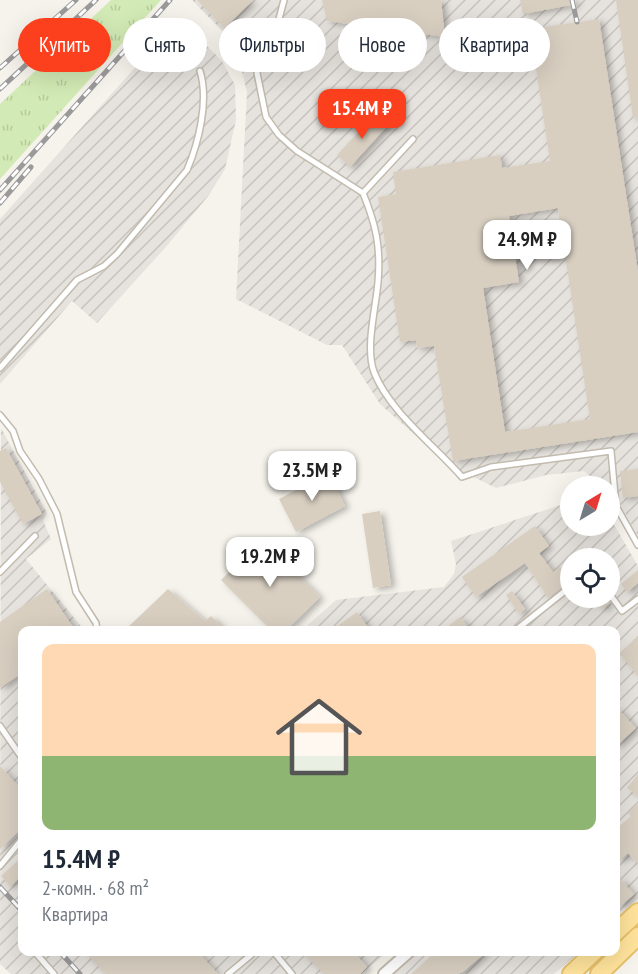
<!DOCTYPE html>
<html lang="ru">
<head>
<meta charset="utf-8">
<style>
  :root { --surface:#fff; --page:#f2f2f3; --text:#1f2937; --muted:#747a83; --line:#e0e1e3; --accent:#fc3f1d }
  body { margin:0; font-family:"PT Sans Narrow",sans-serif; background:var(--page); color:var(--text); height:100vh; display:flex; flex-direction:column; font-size:22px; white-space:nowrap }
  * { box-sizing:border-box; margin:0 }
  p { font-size:20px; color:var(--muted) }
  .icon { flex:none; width:33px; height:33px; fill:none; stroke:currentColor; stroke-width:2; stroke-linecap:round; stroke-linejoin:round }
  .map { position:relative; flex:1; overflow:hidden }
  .side { position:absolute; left:18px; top:626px; width:602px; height:330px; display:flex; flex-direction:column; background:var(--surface); border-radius:12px; box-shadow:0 6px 24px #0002 }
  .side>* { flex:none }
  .hud { position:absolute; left:18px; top:18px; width:603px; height:54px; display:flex; gap:12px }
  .needle { width:39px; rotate:38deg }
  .fabs { position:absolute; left:560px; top:476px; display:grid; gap:12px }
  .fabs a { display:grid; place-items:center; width:60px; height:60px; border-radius:50%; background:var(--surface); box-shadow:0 6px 24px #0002; font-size:30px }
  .price { position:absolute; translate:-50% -51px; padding:0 14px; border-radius:12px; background:#fff; color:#222; font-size:20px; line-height:39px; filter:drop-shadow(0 2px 3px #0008) }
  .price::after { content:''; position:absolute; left:50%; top:36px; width:18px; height:14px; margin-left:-9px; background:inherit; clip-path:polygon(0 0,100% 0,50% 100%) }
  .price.on { background:var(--accent); color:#fff }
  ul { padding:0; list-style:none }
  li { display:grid; align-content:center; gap:12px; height:318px; padding:0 24px }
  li+li { border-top:2px solid var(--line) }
  li span { display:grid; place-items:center; height:186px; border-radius:12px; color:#555 }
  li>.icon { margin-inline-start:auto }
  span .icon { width:108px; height:108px; fill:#fffc; stroke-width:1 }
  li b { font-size:26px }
  .tag { padding:0 21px; border-radius:27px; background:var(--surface); box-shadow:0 6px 24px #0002; font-size:21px; line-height:54px }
  .tag.on { background:var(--accent); color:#fff }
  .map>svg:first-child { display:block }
  .industrial { fill:url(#industrial-furrows); fill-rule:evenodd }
  .grass { fill:url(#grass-tufts) }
  .building { fill:#d8cfc1; fill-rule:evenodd; filter:url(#shadow) }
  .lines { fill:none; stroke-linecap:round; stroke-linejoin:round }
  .service-casing { stroke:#c2bbae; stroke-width:8 }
  .minor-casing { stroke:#c2bbae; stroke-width:14 }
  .primary-casing { stroke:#e6c16a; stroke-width:20 }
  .service { stroke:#fff; stroke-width:5 }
  .minor { stroke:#fff; stroke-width:10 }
  .primary { stroke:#ffe39c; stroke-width:16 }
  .rail-casing { stroke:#9a9a9a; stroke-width:5 }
  .rail { stroke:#fff; stroke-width:3; stroke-dasharray:9; stroke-linecap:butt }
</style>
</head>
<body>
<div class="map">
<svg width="638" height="974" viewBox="0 0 638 974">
  <defs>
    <pattern id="industrial-furrows" width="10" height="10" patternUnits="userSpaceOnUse" patternTransform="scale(1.5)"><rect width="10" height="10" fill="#e6e2dd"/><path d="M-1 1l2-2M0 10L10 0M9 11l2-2" fill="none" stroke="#c7c3be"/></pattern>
    <pattern id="grass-tufts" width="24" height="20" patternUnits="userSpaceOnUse" patternTransform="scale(1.5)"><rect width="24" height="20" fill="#d2eab5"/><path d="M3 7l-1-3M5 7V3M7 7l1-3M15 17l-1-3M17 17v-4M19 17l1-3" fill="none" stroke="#b6ca9c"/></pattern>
    <filter id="shadow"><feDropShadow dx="4.5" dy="2.5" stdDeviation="3" flood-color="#0004"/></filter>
  </defs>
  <rect width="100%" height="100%" fill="#f6f3ec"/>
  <path class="industrial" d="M192,0H638V536L617,499L609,492V486H602L584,471L546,475L496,488L449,465L380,404L342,345H327L236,299L247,92L235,44Z
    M179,18L222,61L235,85L236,120L225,169L209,195L165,248L97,323L72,301L0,384V219Z
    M1,428L47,513L43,520L51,539L26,559L84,630H22V951H389L361,974H11L0,964Z
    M570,502V525H609V516L638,566V899L615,919V630H302L336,600L444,587L454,574L456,564L451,541ZM570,558H609V597H570Z
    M421,951H580L554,974H395Z"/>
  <path class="grass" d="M111,0H161L0,179V104Z"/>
  <path class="building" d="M197,0H253L224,28Z
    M322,0H441L445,37L327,21Z
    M520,0H575L576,4L523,14Z
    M616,0H638V117L633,118Z
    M599,19L638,272V432L453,461L434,346L417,348L416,340L400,342L378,197L396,194L393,172L500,155L502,168L550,161L530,29ZM558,208L590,419L505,432L483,288L519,282L509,216Z
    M375,114L388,125L350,167L337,155Z
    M6,448L42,514L23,524L0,482V451Z
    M638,469V496L623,498L620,471Z
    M329,473L345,506L296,532L279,499Z
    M380,511L391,585L373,588L362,514Z
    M535,526L549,546L539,553L553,572L560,567L570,582L548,598L525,563L476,597L462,577Z
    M262,540L320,597L286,630H271L221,580Z
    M638,570V583L627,592L621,584Z
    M47,589L75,630H22V673L0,688V622Z
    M168,589L205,621L211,616L225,630H125Z
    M512,591L525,609L519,614L506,595Z
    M592,597H602L609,603L603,609Z
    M357,612L370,630H332Z
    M460,617L470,630H443Z
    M638,637V676L619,653Z
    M615,706L636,728L615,747Z
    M0,766L22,790V828L0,849Z
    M638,774V796L627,788Z
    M638,804V864L628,853L620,860L615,854V830L631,816L628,813Z
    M22,857V875L10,886L1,876Z
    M620,879L634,894L620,906L615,901V884Z
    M84,951H197L218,974H105Z
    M301,951H353L367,967L360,974H324Z
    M441,951H487L463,972L457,974H411L432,955L434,957Z"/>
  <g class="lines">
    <defs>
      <path id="service" d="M284,0L279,19L259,54L257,73L266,117L279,135L297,151L363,193
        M413,139L363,193C376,225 381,247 378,282C376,307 365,348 374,372C389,411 435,446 462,477L491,467L611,451L616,506L638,545
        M0,368L77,280L104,266L117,254L187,170C199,142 209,100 200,71
        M0,415L13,431L20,451L39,479L57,514L76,592L96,623L97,630
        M0,572L35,536
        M609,593L622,611L638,599
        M516,630L570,587
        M0,726L22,758
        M0,866L22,839
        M34,951L54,974
        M273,951L292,974
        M228,974L251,955"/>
      <path id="minor" d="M384,974L410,951"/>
      <path id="primary" d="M615,933L638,912
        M571,974L595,951
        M599,974L638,936"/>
    </defs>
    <use href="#service" class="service-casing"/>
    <use href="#minor" class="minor-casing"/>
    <use href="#primary" class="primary-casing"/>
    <use href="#service" class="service"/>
    <use href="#minor" class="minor"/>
    <use href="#primary" class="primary"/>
    <defs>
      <path id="rail" d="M572,0L577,22
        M0,68L76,0
        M0,89L96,0
        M0,190L170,0
        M0,203L31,167
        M0,887L22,911
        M59,951L80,974"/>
    </defs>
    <use href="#rail" class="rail-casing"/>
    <use href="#rail" class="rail"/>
  </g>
</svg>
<div class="fabs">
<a><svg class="needle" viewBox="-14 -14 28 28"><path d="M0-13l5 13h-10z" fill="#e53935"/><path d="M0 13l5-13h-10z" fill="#747a83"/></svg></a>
<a><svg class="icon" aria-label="locate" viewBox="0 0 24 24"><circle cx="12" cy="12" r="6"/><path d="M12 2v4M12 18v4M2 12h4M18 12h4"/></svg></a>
</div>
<b class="price on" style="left:362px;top:140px">15.4M ₽</b>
<b class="price" style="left:527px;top:271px">24.9M ₽</b>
<b class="price" style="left:312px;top:502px">23.5M ₽</b>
<b class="price" style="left:270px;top:588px">19.2M ₽</b>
<div class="hud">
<a class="tag on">Купить</a>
<a class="tag">Снять</a>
<a class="tag">Фильтры</a>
<a class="tag">Новое</a>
<a class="tag">Квартира</a>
</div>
<section class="side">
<ul>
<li><span style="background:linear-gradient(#ffd9b3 60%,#8fb573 0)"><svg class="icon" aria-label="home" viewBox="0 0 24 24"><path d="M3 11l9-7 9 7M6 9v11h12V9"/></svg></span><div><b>15.4M ₽</b><p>2-комн. · 68 m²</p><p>Квартира</p></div></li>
</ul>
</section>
</div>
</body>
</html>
